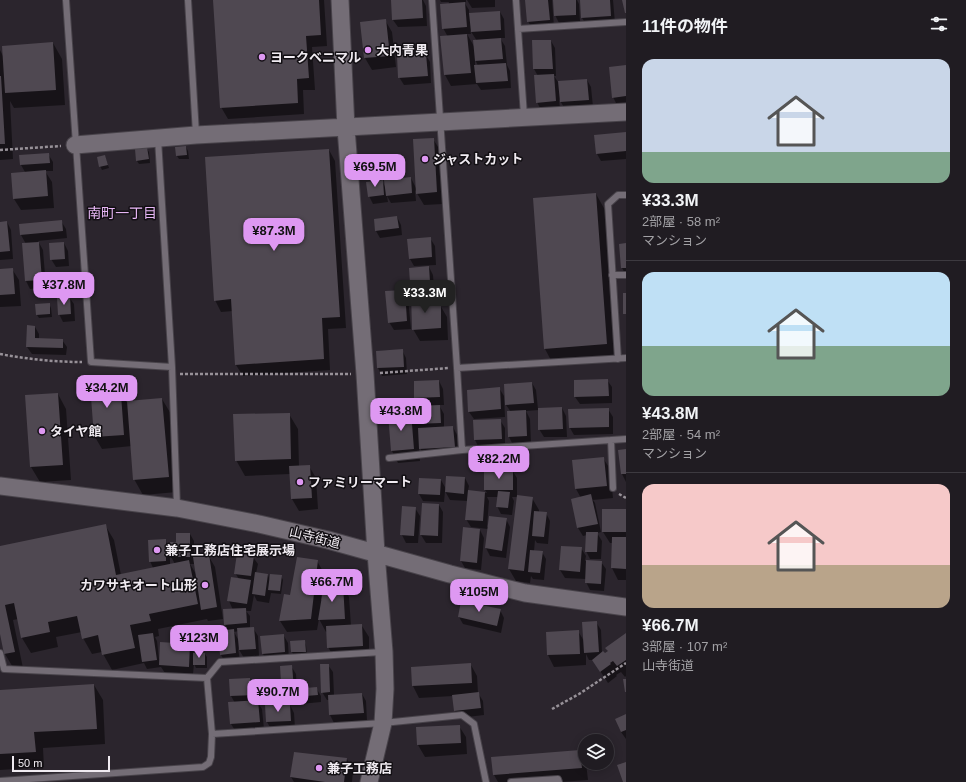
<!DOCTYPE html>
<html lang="ja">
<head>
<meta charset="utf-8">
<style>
  :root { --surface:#201c22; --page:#2d292f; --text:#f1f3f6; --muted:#a2a1a5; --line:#3d3a40; --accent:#de98f2 }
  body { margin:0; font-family:Arial,"Noto Sans JP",sans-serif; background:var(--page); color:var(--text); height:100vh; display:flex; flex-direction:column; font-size:15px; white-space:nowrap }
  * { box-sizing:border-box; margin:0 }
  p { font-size:13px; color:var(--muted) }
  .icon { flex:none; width:22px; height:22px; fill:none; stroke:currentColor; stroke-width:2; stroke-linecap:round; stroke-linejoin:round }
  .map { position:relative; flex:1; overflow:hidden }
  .sheet { display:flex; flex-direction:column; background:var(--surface); width:340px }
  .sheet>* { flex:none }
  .controls { position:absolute; left:578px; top:734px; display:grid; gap:8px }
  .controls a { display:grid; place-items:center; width:36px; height:36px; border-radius:50%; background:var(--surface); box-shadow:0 2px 10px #0003,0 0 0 1px var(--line); font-size:20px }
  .scale { position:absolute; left:12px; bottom:10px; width:98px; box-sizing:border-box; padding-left:4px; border:2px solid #f0ebf1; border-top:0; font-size:11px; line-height:14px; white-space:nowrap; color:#f0ebf1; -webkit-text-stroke:3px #120f13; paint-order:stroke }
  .price { position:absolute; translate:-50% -34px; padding:0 9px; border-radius:8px; background:var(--accent); color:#111; font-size:13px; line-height:26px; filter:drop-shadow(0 1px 2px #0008) }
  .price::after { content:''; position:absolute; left:50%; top:24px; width:12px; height:9px; margin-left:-6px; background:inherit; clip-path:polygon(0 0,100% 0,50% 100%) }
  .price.selected { background:#222; color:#fff }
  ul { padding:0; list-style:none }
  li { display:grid; align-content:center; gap:8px; height:212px; padding:0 16px }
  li+li { border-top:1px solid var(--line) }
  li span { display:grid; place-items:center; height:124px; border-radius:12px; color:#555 }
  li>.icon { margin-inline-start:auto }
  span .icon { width:72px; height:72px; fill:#fffc; stroke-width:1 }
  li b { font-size:17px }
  h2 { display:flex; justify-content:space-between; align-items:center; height:48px; padding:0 16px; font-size:17px }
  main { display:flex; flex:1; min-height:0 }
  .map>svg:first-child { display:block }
  .shadow { fill:#0007; fill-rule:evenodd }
  .building { fill:#4f4851 }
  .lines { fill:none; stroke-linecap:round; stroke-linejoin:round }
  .lane-casing { stroke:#48434a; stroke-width:8 }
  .secondary-casing { stroke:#48434a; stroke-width:19 }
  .path { stroke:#979198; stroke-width:2.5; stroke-dasharray:3 2; stroke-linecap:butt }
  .lane { stroke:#746d76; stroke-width:6 }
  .secondary { stroke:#746d76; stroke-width:17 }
  .poi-dot { fill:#de98f2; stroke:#120f13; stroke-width:1.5 }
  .labels { text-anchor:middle; stroke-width:3; stroke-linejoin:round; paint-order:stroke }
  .poi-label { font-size:13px; font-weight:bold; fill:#f0ebf1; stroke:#120f13; text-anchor:start }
  .street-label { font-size:13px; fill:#f0ebf1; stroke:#120f13 }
  .neighbourhood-label { font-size:14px; fill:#e6b6f4; stroke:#120f13 }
</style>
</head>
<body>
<main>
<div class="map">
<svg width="626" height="782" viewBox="0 0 626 782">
  <rect width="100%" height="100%" fill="#2b252d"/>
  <path class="shadow" d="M214,0H324L327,46L312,47L315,90H303L304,114L228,119L221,107Z
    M392,0H423L426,6L427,26L398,27L393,20Z
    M440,0H466V2H464L469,10V14L500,12L504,19L505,38H500L505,46L507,65L510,71L511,88L481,90L477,84L451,86L445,75L448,37L443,28L449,2H441ZM470,30L477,41L475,48L467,34H471ZM475,59L478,66H475Z
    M467,0H495V7L472,8Z
    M526,0H552L554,27L532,29L528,21Z
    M554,0H577L579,4L580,22L559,23L555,15Z
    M581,0H613L615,23L587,26L582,18Z
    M385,20L392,32L396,67L372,70L365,58L361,23Z
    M533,41H551L555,48L556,76H554L558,82L587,80L591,87L593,107L565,109L559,99L560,109L541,110L537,102L538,76L534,69Z
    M53,43L62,59L65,105L14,108L10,101L13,159L0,160V50L3,56Z
    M426,55L430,62L431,83L404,85L399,77Z
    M626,66V104L617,105L613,97Z
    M626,133V159L601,161L597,154Z
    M433,139L440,150L443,204L424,205L415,190L416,201L391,203L387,196L388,202L373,204L369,196L382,181L386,188L411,178L417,190Z
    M186,147L188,151L189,159H179L177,156L176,148Z
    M147,149L149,152L150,163L139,164L137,161Z
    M329,150L335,161L346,328L328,329L330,370L243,376L236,365L233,311L221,312L215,300Z
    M48,154L53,162V171H45L52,182L54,208L21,210L14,199L25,172L21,165L20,156Z
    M105,156L109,168L102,170L100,166Z
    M596,194L605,210L615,360L553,364L545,349L534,199Z
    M397,217L401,225L402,235L380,238L376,231Z
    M61,221L66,229L67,238L38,241L43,250L46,287L30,289L26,281L23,244H26L21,235L20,225Z
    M7,222L11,230L13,259L0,260V223Z
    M430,238L435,246L436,265L414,266L410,259Z
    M64,243L68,251L69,266L56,267L51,259Z
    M626,244V275L622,268Z
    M429,267L433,275L434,289L415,291L411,283L410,269Z
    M12,269L19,280L21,306L0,307V270Z
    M404,291L408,298L411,329L394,330L389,322Z
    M422,293L429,305H440L447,317L448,340L420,341L413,329Z
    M69,297L74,304L75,321L63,322L59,314Z
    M49,304L51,308L52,317L39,318L37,315Z
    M35,327L39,334V339L62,340L67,347L66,355L32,354L27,347Z
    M402,350L406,358L407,374L382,376L378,368L377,351Z
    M607,380L612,387V403L580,404L575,397Z
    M439,381L443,389L444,405H439L444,414V428L453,427L457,435L458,454L425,457L419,446L420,461L398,463L392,451L410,413L415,421L420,407L415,397Z
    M119,382L126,394V402L162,399L171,414L177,492L143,495L134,479L132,446L102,449L95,437L91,385Z
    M532,383L536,390L538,409L562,408L566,416L567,437H544L539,429V410L526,411L530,419L531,444L513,445L509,437L511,412L506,405L505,385Z
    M499,388L504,396L505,417L474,419L469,412Z
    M58,394L66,409L71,480L40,482L31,467L26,396Z
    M608,409L613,417V434L574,435L570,428Z
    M289,414L298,429L299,467L309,466L316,478L318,509L299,511L292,499L290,474L245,476L236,460Z
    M500,420L505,428V446L479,448L475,440Z
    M626,450V482L622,474L619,451Z
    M603,458L610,469L613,498L593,500L595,503L601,532L597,533L602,541L601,559H590L586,551L587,535L583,536L578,528L572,500L581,498L576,489L573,461Z
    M512,470L517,478V496L532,498L539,510V513H546L550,521L548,544L537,543L535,540L534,551L542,552L546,559L544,580L533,579L531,576L530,583L516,581L509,569L518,497H512L514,501L512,515L501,514L497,506L498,497H487L489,501L487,527L506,519L510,527L506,558L490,556L486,548L488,529L471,527L466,519L468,501L450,500L445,491L444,502L423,501L419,494L441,480L446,489L465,478L469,486L468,491L487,493L485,490Z
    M439,505L443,512L442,543H426L421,535Z
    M415,508L420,516L418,543H406L402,535Z
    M626,510V580H618L612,568V543H610L603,532Z
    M105,525L114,540L121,575L153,568L150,561L165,540L170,549L190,534L194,541V558L208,555L215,567L223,619L208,621L207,619L158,629L159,636L155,637L157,641L159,659L190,645L194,654H205L207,657V668H196L194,664L193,674L165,673L161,667L147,669L144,663L112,670L102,652L92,654L83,638L82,632L56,637L58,647L31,653L22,638L18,619L13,620L23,668L14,669L5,654L0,629V547ZM170,555L175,564L170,565ZM190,564H195L196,574Z
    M480,530L484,538L481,570L465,568L461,561Z
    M562,547L581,548L586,556L585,561L601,562L606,569L604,591L590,590L586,582V579L565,578L560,570Z
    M253,557L258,564L256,573L268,575L270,580L281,576L283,580L281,594L271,593L269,603L257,601L254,595L251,611H246L250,616V628H253L258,636L259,656L244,658L238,648L240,661L225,662L221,655L228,631L225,624L233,610L229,601L239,579L235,573ZM239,631V641L234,632Z
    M317,561L324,573L321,600H322L343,585L349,597L351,626H362L369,637V657L335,659L328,647V632H326L319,619L317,630L287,632L280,621L285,596H290Z
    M500,610L504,618L501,633L463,624L459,617Z
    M596,622L601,630L602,653L605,655L626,634V676L625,677L621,672L616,675L617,676L608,683L593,660H589L586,654V665L554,667L548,655L578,631L584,641Z
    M284,636L288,643L289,660L267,662L263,654Z
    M304,641L306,645L307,655L294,656L292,652L291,642Z
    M328,665L333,672L334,695L362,694L366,701L367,721L334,723L330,715L329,700H327L322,692Z
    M471,665L477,676L478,693L483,701L484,715L459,718L455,711L453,696L419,698L413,686L412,668Z
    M291,666L296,674L297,690L316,688L321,696V702L290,705L294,713L295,728L271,729L267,722L287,705L283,697Z
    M249,679L252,684H256L260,692L261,703H258L262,709L264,729L236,732L231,724L229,703H235L231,696L230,680Z
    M94,685L103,700L105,744L43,748L44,767L0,770V691Z
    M626,715V739L621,732Z
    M459,726L466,737L467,754L425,757L418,745L417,728Z
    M580,751L585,763H586L588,780L560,782H498L494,775Z
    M294,753L347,759L353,771L352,782H294L291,777Z"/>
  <path class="building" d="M213,0H319L321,35L306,36L309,78L297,79L298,103L220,108Z
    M391,0H422L423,18L392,20Z
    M525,0H548L550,20L527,22Z
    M553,0H576V15L554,16Z
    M580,0H610L611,16L581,18Z
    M622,0H626V13H625Z
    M465,2L467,27L442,29L440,4Z
    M500,11L501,30L471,32L469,13Z
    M386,19L390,56L364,58L360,22Z
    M467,34L471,73L444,75L440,36Z
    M501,38L503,59L475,61L473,40Z
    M532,40H551L553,69H533Z
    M53,42L56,90L5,93L2,46Z
    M426,54L428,76L398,78L397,55Z
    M506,63L508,81L476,83L474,65Z
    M626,65V96L612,98L609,67Z
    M554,74L556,101L536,103L534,75Z
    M0,76H1L5,144H0Z
    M587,79L589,100L560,102L558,81Z
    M626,132V151L596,154L594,135Z
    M434,138L437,192L416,194L413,139Z
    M186,146L187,155L176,156L175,147Z
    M147,147L149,159L136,161L135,149Z
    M329,149L340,317L322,318L324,359L235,365L231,299L214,301L205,157Z
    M49,153L50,163L20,165L19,155Z
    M105,155L108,165L99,167L97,157Z
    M46,170L48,196L13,199L11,173Z
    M411,177L412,193L386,196L384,180Z
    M383,180L384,195L368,197L366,182Z
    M596,193L607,344L544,349L533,198Z
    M397,216L399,228L375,231L374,219Z
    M62,220L63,231L20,235L19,224Z
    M7,221L10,251L0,252V222Z
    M431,237L432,257L409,259L407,239Z
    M39,242L42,280L25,281L22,243Z
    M64,242L65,259L50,260L49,243Z
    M626,243V268H621L619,244Z
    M429,266L430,282L410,283L409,268Z
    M13,268L15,294L0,295V269Z
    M405,290L407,321L388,323L385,291Z
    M422,292L423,305L441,304V328L412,330L411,293Z
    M623,293H626V314H623Z
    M70,296L71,314L58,315L57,297Z
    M50,303V314L36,315L35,304Z
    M27,325L35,326V338L63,339V348L26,347Z
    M403,349L404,367L377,368L376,351Z
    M608,379L609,396L574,397V380Z
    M439,380L440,397L414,398V381Z
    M120,381L124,435L94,437L90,384Z
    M532,382L534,403L505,405L504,384Z
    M500,387L501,409L468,412L467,390Z
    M58,393L63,465L30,467L25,395Z
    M162,398L169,477L133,480L127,401Z
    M440,405L441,423L414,424V406Z
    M562,407L563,429L538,430V408Z
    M609,408V427L569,428L568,409Z
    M526,410L527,436L508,437L507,411Z
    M411,412L414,449L391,451L388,414Z
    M290,413L291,459L235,461L233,414Z
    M501,419L502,439L474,440L473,420Z
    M453,426L455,447L419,449L418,428Z
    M626,449V474H621L618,450Z
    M604,457L607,486L575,489L572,460Z
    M310,465L312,498L291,499L289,466Z
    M513,469V490H484V470Z
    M446,476L465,477L464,494L445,492Z
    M419,478L441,479L440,495L418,494Z
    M468,490L485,492L483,521L465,520Z
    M498,491L510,492L508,508L496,507Z
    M591,494L598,524L577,528L571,499Z
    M517,495L533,497L524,571L508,569Z
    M422,503L439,504L438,536L420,535Z
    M402,506L416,507L414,536L400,535Z
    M602,509H626V532H602Z
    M534,511L547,512L544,537L532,536Z
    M489,516L507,518L502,551L485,548Z
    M106,524L116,575L189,560L198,604L149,614L151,621L130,625L135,648L102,655L98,635L82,639L77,616L48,622L50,632L21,638L14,603L5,605L15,652L4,654L0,634V546Z
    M463,527L480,529L477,563L460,561Z
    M586,532H598L597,552H585Z
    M176,533H190V557H169L170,542H176Z
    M612,537H626V569L611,568Z
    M166,539V561L149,562L148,540Z
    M561,546L582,547L580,572L559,570Z
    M530,550L543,551L540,573L528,572Z
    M237,553L254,556L251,576L234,574Z
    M209,554L217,607L201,610L193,557Z
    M297,557L318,560L311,619L279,621L284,594L290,595Z
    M586,560L602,561L601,584L585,583Z
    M255,572L268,574L265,596L252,594Z
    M270,574L282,575L280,591L268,590Z
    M231,577L251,580L247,604L227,601Z
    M324,584H343L345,619L318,620Z
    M461,601L501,609L497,626L458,617Z
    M246,608L247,623L224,625L223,609Z
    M597,621L599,652L584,653L582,622Z
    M362,624L363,646L327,648L326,626Z
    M254,627L256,649L239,650L237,628Z
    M234,629L236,653L220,655L218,631Z
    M579,630L580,654L547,655L546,632Z
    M153,633L157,660L142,662L138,635Z
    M626,633V660L617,666L613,661L610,663L611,664L600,672L592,660L603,651L605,653L608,651L605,648Z
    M284,634L285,652L262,654L260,636Z
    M305,640L306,652H291L290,641Z
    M160,642L190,644L189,667L159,665Z
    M193,653H205V665H193Z
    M471,663L472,683L412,686L411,667Z
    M320,664H329L330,692L321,693Z
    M292,665L294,689L317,687L318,695L282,698L280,666Z
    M250,678V683H256L257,695L230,696L229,679Z
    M623,679H626V692H625Z
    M94,684L97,729L34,732L36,752L0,754V690Z
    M479,692L481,708L454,711L452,695Z
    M362,693L364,713L329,715L328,695Z
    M258,700L260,722L230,724L228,702Z
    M290,704L291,721L266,722L265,705Z
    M626,714V730L621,732L615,719Z
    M460,725L461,743L417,745L416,727Z
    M580,750L582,768L493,775L491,757Z
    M294,752L347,758L344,782H325L290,777Z
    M626,762V782H623L617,765Z"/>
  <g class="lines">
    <defs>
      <path id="lane" d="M66,0L91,362L172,367L158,139
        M188,0L196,134
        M432,0L457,368L626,358
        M516,0L524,116
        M518,29L626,22
        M612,275H626
        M618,359L608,204L618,195H626
        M172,367L177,507
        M457,368L462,450L626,439
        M611,440L613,488
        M389,458L462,450
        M0,653L4,669L207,678L220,662L382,652
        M207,678L212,734
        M0,781L203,767L209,763L211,757L212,734L383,723L462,715L474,724L486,782
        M511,782L558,779L559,782"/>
      <path id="secondary" d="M340,0L346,128L365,374L376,553L384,652L385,689L383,723L369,782
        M75,145L196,135L626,112
        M0,486L177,508L259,524L328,540L450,574L525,593L626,607"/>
    </defs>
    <use href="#lane" class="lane-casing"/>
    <use href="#secondary" class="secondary-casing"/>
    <path class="path" d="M0,150L61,146
      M0,354C27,359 55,362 82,362
      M380,373L449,368
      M180,374H351
      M619,494L626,498
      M552,709L579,694L626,663"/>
    <use href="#lane" class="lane"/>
    <use href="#secondary" class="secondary"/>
  </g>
  <g class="poi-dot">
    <circle cx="368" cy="50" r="4"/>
    <circle cx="262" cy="57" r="4"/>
    <circle cx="425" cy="159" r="4"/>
    <circle cx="42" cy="431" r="4"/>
    <circle cx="300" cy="482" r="4"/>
    <circle cx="157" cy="550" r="4"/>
    <circle cx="205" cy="585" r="4"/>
    <circle cx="319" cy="768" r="4"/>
  </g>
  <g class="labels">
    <g class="poi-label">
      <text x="376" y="55">大内青果</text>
      <text x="270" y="62">ヨークベニマル</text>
      <text x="433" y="164">ジャストカット</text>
      <text x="50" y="436">タイヤ館</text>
      <text x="308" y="487">ファミリーマート</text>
      <text x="165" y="555">兼子工務店住宅展示場</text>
      <text x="197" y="590" text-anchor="end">カワサキオート山形</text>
      <text x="327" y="773">兼子工務店</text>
    </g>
    <g class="street-label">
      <text transform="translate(315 537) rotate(14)" y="5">山寺街道</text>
    </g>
    <g class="neighbourhood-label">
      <text x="122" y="218">南町一丁目</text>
    </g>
  </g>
</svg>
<div class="controls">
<a><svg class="icon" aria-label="layers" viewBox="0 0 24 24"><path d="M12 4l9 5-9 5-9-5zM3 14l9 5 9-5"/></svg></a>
</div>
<div class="scale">50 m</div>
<b class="price" style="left:375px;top:188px">¥69.5M</b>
<b class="price" style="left:274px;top:252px">¥87.3M</b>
<b class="price" style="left:64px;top:306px">¥37.8M</b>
<b class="price selected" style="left:425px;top:314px">¥33.3M</b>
<b class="price" style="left:107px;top:409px">¥34.2M</b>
<b class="price" style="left:401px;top:432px">¥43.8M</b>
<b class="price" style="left:499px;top:480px">¥82.2M</b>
<b class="price" style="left:332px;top:603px">¥66.7M</b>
<b class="price" style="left:479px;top:613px">¥105M</b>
<b class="price" style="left:199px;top:659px">¥123M</b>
<b class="price" style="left:278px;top:713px">¥90.7M</b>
</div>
<section class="sheet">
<h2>11件の物件<svg class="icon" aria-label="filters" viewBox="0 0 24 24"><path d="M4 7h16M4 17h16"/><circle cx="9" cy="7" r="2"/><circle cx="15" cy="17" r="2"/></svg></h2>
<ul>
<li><span style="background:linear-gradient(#c9d6e8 75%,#7fa58c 0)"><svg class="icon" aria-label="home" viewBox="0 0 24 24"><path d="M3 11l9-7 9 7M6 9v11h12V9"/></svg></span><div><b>¥33.3M</b><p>2部屋 · 58 m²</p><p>マンション</p></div></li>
<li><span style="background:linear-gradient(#bfe0f5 60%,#7fa58c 0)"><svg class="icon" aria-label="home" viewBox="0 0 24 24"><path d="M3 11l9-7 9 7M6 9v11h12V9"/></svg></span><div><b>¥43.8M</b><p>2部屋 · 54 m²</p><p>マンション</p></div></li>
<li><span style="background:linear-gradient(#f6c9c9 65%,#b9a48a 0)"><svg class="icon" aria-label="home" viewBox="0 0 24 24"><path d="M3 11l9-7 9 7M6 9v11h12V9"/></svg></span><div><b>¥66.7M</b><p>3部屋 · 107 m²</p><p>山寺街道</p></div></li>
</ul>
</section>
</main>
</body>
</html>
